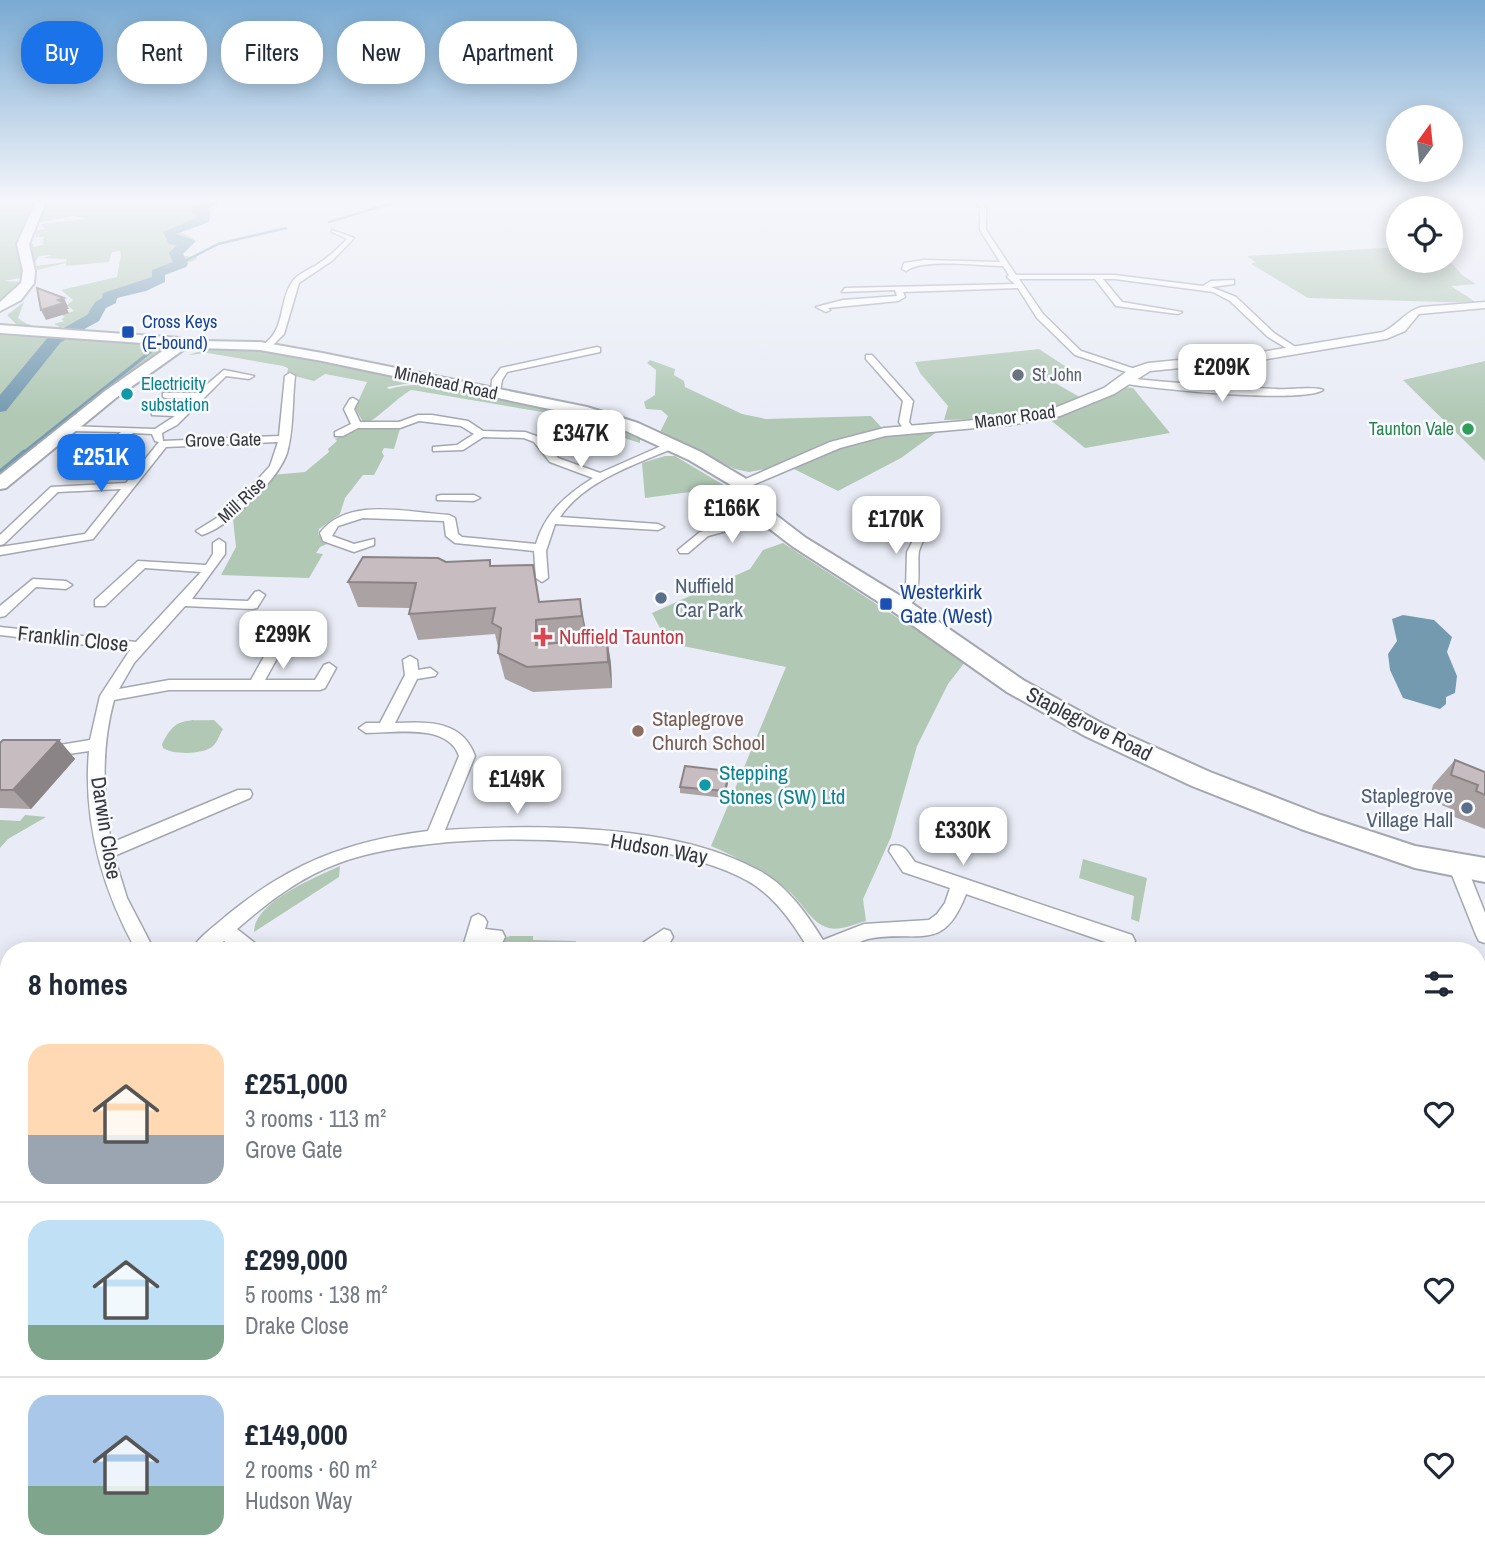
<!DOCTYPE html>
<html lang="en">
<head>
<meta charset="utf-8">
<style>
  :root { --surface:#fff; --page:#f2f2f3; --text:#1f2937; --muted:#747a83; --line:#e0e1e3; --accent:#1a73e8 }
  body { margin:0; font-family:"Archivo Narrow",sans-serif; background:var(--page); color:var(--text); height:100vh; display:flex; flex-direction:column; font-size:26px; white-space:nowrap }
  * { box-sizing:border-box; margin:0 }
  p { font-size:23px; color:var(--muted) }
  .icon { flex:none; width:38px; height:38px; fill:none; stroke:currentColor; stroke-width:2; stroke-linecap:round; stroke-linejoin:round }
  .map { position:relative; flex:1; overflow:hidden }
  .side { position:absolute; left:0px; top:942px; width:1486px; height:625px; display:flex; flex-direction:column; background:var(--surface); border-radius:28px 28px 0 0; box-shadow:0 4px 18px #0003 }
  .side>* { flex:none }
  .hud { position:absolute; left:21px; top:21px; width:700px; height:63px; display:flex; gap:14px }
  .needle { width:46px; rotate:15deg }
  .controls { position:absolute; left:1386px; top:105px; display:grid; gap:14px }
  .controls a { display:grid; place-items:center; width:77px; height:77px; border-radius:50%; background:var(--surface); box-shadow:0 4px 18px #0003; font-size:35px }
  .price { position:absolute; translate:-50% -60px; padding:0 16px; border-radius:14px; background:#fff; color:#222; font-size:23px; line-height:46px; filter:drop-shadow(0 2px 4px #0008) }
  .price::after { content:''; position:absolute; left:50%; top:42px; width:21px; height:16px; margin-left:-10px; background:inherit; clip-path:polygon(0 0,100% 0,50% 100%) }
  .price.active { background:var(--accent); color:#fff }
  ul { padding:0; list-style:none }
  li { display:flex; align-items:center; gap:21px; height:175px; padding:0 28px }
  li+li { border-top:2px solid var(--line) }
  li span { display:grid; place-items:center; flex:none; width:196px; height:140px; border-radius:21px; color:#555 }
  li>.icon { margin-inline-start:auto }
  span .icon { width:84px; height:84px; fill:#fffc; stroke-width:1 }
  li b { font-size:30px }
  h2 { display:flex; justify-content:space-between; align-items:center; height:84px; padding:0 28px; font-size:30px }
  .pill { padding:0 24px; border-radius:28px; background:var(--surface); box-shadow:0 4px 18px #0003; font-size:24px; line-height:63px }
  .pill.active { background:var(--accent); color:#fff }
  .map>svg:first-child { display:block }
  .green { fill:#b0c8b4 }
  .water { fill:#749ab0 }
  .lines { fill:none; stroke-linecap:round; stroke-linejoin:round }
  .stream-far2 { stroke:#749ab0; stroke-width:2.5 }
  .stream-far1 { stroke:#749ab0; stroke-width:3.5 }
  .stream { stroke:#749ab0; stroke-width:4.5 }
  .river { fill:#749ab0; fill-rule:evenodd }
  .street-casing { stroke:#a4a7b0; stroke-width:3 }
  .secondary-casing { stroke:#a4a7b0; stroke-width:3 }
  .primary-casing { stroke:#a4a7b0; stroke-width:4 }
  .street { fill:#fff; fill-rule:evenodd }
  .secondary { fill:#fff; fill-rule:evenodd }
  .primary { fill:#fff; fill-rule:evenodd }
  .wall { fill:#aba2a4 }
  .shaded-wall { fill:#8b8486 }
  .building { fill:#c7bcbf; stroke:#8b8486; stroke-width:2 }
  .transit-dot { fill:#1a4fb4; stroke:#f8fafd; stroke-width:2.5 }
  .worship-dot { fill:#6b7280; stroke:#f8fafd; stroke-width:2.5 }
  .culture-dot { fill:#0f9aa8; stroke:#f8fafd; stroke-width:2.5 }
  .leisure-dot { fill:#2e9e5b; stroke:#f8fafd; stroke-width:2.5 }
  .service-dot { fill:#5c6f8a; stroke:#f8fafd; stroke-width:2.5 }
  .health-dot { fill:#e0444e; stroke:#f8fafd; stroke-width:2.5 }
  .education-dot { fill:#8d6e63; stroke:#f8fafd; stroke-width:2.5 }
  .labels { text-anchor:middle; stroke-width:5; stroke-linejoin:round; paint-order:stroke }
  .far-transit-label { font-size:18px; fill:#164399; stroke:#f8fafd; text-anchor:start }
  .far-worship-label { font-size:18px; fill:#5b616d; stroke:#f8fafd; text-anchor:start }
  .far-street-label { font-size:18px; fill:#36373b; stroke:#f8fafd }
  .far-culture-label { font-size:18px; fill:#0d838f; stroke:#f8fafd; text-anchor:start }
  .far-leisure-label { font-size:18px; fill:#27864d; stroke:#f8fafd; text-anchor:end }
  .service-label { font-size:21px; fill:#4e5e75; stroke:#f8fafd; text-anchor:start }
  .transit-label { font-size:21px; fill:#164399; stroke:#f8fafd; text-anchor:start }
  .health-label { font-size:21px; fill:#be3a42; stroke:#f8fafd; text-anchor:start }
  .street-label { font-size:21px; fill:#36373b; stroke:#f8fafd }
  .education-label { font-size:21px; fill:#785e54; stroke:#f8fafd; text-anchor:start }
  .culture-label { font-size:21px; fill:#0d838f; stroke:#f8fafd; text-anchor:start }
</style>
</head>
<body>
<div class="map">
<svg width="1485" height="1565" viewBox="0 0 1485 1565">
  <rect width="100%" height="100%" fill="#e9ecf6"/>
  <path class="green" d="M0,199L39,201L18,249L25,277L4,281L24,282L0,303Z
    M46,199H224L203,208L209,213L207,221L175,230L195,239L182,250L184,256L198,257L195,260L168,270L162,279L141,291L123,294L80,328L17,325L7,315L24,302L18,318C31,329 46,327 62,328L54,324L64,321L61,319L65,317L62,315L74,311L67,305L73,300L61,290L117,277L121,255L120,251L112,252L109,262L66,266V263L37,270L36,266L66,262L67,259L43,258L52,255L39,256L34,264L28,256L27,244H33L34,247L45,244L40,243L45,242L42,240L45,237H35L37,230L46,229L40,224L86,219L73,216L37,223Z
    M1398,247V261H1450L1462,275L1476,284L1451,286L1477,303L1308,298L1251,264L1255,262L1247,256Z
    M0,335L157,342L163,350L107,392L98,393L102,395L0,478Z
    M234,348L290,356L417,382L387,387L389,389C422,379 456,390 490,397C542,407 590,418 640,439V443L542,412L412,390C404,392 382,414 371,421L402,422L394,449L384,448L382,452L384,456L374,475H363L345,498L340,514L319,529L318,534L327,544L320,547L316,553L323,554L309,578L221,575L236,547L233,519L272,475L305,472L329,452L328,449L337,441L335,439L360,427L363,422L355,408L367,382L325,374L314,381L287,374L288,368L283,366L208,353L188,355L204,350Z
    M1039,349L1068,368L1048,379L1085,400C1038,415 993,419 944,420L948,406L920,373L915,362Z
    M650,360L675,369L674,375L684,381L685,387L742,414L766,419L871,416L882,428L841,438L766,469L749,472L735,469L660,432L668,416L661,410L646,409L644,402L655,395L656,370L647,363Z
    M1485,361V461L1403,380Z
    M1123,387L1133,388L1170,433L1085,448L1048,418L1065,414Z
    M941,429L901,458L838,491L792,468C844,442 884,435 941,429Z
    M665,456H675L727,487L645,498L642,463Z
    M783,543L965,662L948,684L917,746L891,837L863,899L866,921C855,924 840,931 829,928C812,924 803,904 790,892C767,872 739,858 711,846L786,667L668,643L652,613L750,569L763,550Z
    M214,720L223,729C220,733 218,741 214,745C205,755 173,755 163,748L162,744C176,716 185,721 214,720Z
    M25,815L46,817L8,839L0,848V820L20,821Z
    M1083,859L1147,878L1139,922L1131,919L1134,896L1079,878Z
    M340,866L339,877L254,932C254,902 316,877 340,866Z
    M510,936H533V940L576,941L574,950H480Z"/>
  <path class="water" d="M1403,615L1434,620L1452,637L1447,652L1457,676L1455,693L1446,697V704L1440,709L1403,698L1390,670L1388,654L1397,641L1392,619Z"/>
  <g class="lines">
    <path class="stream-far2" d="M329,222L406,199
      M183,262L218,244L286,228"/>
    <path class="stream-far1" d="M22,454L150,352L148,342"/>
    <path class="stream" d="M0,472L24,452"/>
    <path class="river" d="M209,199H224L208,209L211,212L209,222L176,234L196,241L183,254L188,264L186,267L165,275V282L146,291L117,298L116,303L106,308L99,321L61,342L6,411L0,412V395L49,336L87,315L95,302L102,298L103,293L152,277V270L173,262L169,253L177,245L169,244L163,232L196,218L197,214L192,213V207Z"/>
    <defs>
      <path id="street" d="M975,199H981L986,208V230L1016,275H1115L1203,286L1211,281L1234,280V284L1211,287L1236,297L1274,333L1300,350L1293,352L1268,337L1230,301L1213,292L1115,279H1103L1122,302L1182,312L1178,314L1116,306L1095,279H1019L1043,314L1081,351L1138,370L1140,372L1135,375L1075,355L1037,318L1018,288L903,292L905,297L898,301L828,308L830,310L826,312L816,307L843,300L897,296L895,290L842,292L845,288L1015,284L1007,277L1009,275L1003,266C979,266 923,258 906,271L902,269L904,263L924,260L1000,262L980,230V208Z
        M332,230L354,238L333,260L299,283L284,334L269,349H263V345C286,329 278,304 292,282C298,273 309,270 318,264C329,257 338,248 347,239L332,232Z
        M597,347L600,348V352L507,372L502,380L499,397L491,395L492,380L501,368Z
        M866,355H872L913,401L909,422L913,428L912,430H904L899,422L903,401L866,359Z
        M224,370L254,376L249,379L226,376L177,425L162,433L163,441L279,436L285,376L290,373L295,376C292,400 294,429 287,453C278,480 230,526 202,535L196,531L231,509L270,466L278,442L166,447L93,539L0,555V547L85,534L121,489L58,492L4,544L0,545V535L51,487L126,483L159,442L155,441L152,434L133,433L92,466L88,465V461L121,432L69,431L64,428L65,426L155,429L175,416L152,415V411L182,410L192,399L166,398L163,397V393H197Z
        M1125,378C1175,383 1225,387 1276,389C1287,390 1316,386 1323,390C1301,404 1153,389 1122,383L1120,381Z
        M353,398L358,401L354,409L360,422H399L418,415H432L468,421L483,431L525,432L542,438L558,458L600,473L668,443H676V447C637,464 585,480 560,517L658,524L664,527L658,530L555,524L546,551L548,578L542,582L536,578L534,551L455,543L446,536L444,521L363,518L338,526L332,536L354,544L374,539V545L354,552L323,541L320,533C348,496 409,513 449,515L455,518L458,534L462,537L536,544C545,513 566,495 593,478L550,462L534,442L524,438L483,437L463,450L433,451V447L457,445L474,434L461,426L419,421L400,428H358L343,436H335V432L351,424L344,409L350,399Z
        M441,495H474L480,498L474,501L437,500V496Z
        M767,514L771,515V519L708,536L688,553H680L678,550L700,532Z
        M923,527L929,531C925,537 921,544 919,551C916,568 927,613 894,608L893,605L906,589L907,552L919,529Z
        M219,539L225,543V554L192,599L248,601L255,592L259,591L265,595L257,608L252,609L185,606L134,663L119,689L169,680H251L271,644L259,643L257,640C267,632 305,631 315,639L308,643L285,644L265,680H315L324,665L329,663L336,668L325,688L320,690H169L114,700C101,748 103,794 111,843L238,790H250L252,794L250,798L114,856L127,898L154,950H136C102,888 83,822 89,751L48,757L40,752L48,747L90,740L100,696L130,650L0,635V627L136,642L201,572L145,568L105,606H95V600L138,561L206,565L213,554V543Z
        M33,579L66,581L72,585L66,589L36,587L5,616L0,617V606Z
        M410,656L417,660L418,670L430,668L437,673L435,676L417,679L395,723C428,722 462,720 475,756L445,830C540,824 673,824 758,870C786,884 807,914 823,940L864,924L929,920L937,914L945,903L950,888L903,872L889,851L891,846C904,842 908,853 915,862L1132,935L1135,941L1132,947L1126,949L966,894C944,952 921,931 873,938C860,940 849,948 837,950C828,952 818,950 809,950C794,924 773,894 746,880C657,831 433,828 339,863C300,877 267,903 237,929L256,944L258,950H236L224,941L213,950H192C198,937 215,926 226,916C289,864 347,841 428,831L459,756C448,723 394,733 366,733L359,728L366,723H380L405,675L403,660Z
        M1457,858L1463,860L1466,865L1485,913V943L1479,941L1476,935L1448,865L1451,860Z
        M478,914L484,917L487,922L485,929L502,931L505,937L502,943L481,945L480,950H462L472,917Z
        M664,929L670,931L673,937C666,952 654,950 639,950L641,944Z
        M0,1101L9,1105V1129L0,1125Z
        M3,1451L9,1453V1500L0,1497V1452Z
        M96,1558H135L138,1565H99Z
        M1089,1558H1117L1115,1565H1087Z
        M1143,1558H1181L1184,1565H1146Z
        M1412,1558H1444L1447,1565H1415Z"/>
      <path id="secondary" d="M1485,302V308L1419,314L1405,331L1386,339L1261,360L1150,371L1114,394L1060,416L1010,425L885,436L840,448L748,487H736L734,484L830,442L884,428L1010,417L1052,409L1104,388L1130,369L1148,363L1261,352L1383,332C1398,325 1406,311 1421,307Z"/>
      <path id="primary" d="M37,199H47L29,244L35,271L34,283L21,300L0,311V302L21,283L23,271L17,244Z
        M0,325L180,338L195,347L183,350L117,397L6,488L0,489V475L105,391L171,345L0,333Z
        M202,341L260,342L322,353L587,407L638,423L701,452L748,480L776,515L806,538L907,600L1023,680L1103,724L1210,772L1321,815L1415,846L1485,858V882L1415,868L1301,829L1192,786L1085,736L1007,692L891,610L792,546L762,523L736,488L689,460L626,431L583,416L322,361L260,350L197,348V342Z"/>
    </defs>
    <use href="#street" class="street-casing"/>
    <use href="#secondary" class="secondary-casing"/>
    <use href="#primary" class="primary-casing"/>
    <use href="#street" class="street"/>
    <use href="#secondary" class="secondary"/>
    <use href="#primary" class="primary"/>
  </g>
  <path class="wall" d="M446,562L492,566L540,602L580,599L586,640L607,638L611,664L612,688L533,692L505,679L498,653V647L495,634L418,640L409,614L410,608L358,607L348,582Z
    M59,740L75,759L31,809L0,808V743Z
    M1455,760L1485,772V829L1452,816L1454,810L1429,800L1433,785Z
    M729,771V777L725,798L680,793V787Z"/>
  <path class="shaded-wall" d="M64,298L69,309H67L69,313L46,320L41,310L58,300Z
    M580,599L585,625L586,642L582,616Z
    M536,620L541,646L536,645Z
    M607,638L611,664L612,688L608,662Z
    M59,740L75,759L31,809L13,790Z
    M729,771V777L725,798V791Z
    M0,1288L9,1292V1295L0,1291Z
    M9,1296V1338L0,1333V1306Z
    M9,1382V1411L0,1409V1394Z"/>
  <path class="building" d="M37,288L64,298L58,300L64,303L41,310Z
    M363,557L438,558L446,562L490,560V566L533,565L539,602L580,599L582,616L536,620V645L607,638L608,662L527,667L498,653L501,628L492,623L495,608L409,614L416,583L348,582Z
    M3,740H59L13,790H0V743Z
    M1455,760L1485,772V795L1476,791L1478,785L1451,775Z
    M685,766L729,771L725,791L680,787Z
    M0,1291L9,1295L0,1306Z
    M0,1333L9,1338V1382L0,1394Z"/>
  <linearGradient id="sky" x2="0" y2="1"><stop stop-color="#79aad2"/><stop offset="0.48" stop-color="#f5f6fb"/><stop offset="1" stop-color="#f5f6fb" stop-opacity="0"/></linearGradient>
  <rect width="1485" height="418" fill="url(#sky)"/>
  <g class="transit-dot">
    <rect x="121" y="325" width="14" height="14" rx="3.5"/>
    <rect x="879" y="597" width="14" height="14" rx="3.5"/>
  </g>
  <circle class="worship-dot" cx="1018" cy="375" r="7"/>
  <g class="culture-dot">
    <circle cx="127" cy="394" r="7"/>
    <circle cx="705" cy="785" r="7"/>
  </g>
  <circle class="leisure-dot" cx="1468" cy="429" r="7"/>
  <g class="service-dot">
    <circle cx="661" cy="598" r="7"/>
    <circle cx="1467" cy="808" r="7"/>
  </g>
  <path class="health-dot" d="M539.5 626.5h7v7h7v7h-7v7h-7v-7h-7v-7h7z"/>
  <circle class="education-dot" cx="638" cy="731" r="7"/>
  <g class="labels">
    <g class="far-transit-label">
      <text x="142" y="328">Cross Keys<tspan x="142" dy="21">(E-bound)</tspan></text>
    </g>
    <g class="far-worship-label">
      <text x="1032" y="381">St John</text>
    </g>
    <g class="far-street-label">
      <text transform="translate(446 383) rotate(12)" y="6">Minehead Road</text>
      <text transform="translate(1015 417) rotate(-8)" y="6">Manor Road</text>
      <text transform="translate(223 440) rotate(-1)" y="6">Grove Gate</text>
      <text transform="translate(242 500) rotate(-43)" y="6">Mill Rise</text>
    </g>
    <g class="far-culture-label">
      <text x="141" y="390">Electricity<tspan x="141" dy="21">substation</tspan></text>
    </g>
    <g class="far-leisure-label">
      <text x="1454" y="435">Taunton Vale</text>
    </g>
    <g class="service-label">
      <text x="675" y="593">Nuffield<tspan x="675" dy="24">Car Park</tspan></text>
      <text x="1453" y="803" text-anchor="end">Staplegrove<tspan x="1453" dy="24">Village Hall</tspan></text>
    </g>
    <g class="transit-label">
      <text x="900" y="599">Westerkirk<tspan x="900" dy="24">Gate (West)</tspan></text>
    </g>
    <g class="health-label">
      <text x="559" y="644">Nuffield Taunton</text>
    </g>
    <g class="street-label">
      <text transform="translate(73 639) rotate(6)" y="7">Franklin Close</text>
      <text transform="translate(1089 724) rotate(27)" y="7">Staplegrove Road</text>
      <text transform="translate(106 828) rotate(81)" y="7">Darwin Close</text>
      <text transform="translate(659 849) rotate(10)" y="7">Hudson Way</text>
    </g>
    <g class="education-label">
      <text x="652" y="726">Staplegrove<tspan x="652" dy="24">Church School</tspan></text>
    </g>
    <g class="culture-label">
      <text x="719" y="780">Stepping<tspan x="719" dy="24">Stones (SW) Ltd</tspan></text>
    </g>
  </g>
</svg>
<div class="controls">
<a><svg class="needle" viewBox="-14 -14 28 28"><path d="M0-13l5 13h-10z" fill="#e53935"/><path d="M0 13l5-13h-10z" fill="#747a83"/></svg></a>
<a><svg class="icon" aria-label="locate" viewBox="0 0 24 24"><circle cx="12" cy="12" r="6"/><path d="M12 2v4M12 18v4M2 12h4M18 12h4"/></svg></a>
</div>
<b class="price" style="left:1222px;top:404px">£209K</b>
<b class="price" style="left:581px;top:470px">£347K</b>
<b class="price active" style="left:101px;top:494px">£251K</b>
<b class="price" style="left:732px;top:545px">£166K</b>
<b class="price" style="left:896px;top:556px">£170K</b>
<b class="price" style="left:283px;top:671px">£299K</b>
<b class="price" style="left:517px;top:816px">£149K</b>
<b class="price" style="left:963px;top:867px">£330K</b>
<div class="hud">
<a class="pill active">Buy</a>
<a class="pill">Rent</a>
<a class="pill">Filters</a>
<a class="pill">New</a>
<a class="pill">Apartment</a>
</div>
<section class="side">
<h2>8 homes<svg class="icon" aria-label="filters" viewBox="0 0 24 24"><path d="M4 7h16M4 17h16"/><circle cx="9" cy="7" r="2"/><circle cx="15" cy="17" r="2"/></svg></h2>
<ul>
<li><span style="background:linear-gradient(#ffd9b3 65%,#9aa5b1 0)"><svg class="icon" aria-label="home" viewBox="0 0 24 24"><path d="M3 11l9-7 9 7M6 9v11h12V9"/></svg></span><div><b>£251,000</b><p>3 rooms · 113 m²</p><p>Grove Gate</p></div><svg class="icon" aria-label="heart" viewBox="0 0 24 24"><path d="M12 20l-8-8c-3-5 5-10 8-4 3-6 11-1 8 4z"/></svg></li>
<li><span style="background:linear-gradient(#bfe0f5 75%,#7fa58c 0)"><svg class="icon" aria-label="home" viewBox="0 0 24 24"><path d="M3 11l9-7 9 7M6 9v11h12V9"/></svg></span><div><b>£299,000</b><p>5 rooms · 138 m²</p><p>Drake Close</p></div><svg class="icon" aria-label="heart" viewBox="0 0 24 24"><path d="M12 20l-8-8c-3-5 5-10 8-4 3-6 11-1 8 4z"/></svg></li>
<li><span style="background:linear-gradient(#a9c7e8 65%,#7fa58c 0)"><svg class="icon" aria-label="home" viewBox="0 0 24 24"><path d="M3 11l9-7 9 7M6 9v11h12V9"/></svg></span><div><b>£149,000</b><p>2 rooms · 60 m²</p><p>Hudson Way</p></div><svg class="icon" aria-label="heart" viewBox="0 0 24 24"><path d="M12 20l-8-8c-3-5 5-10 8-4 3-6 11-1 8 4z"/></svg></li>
</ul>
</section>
</div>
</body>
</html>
